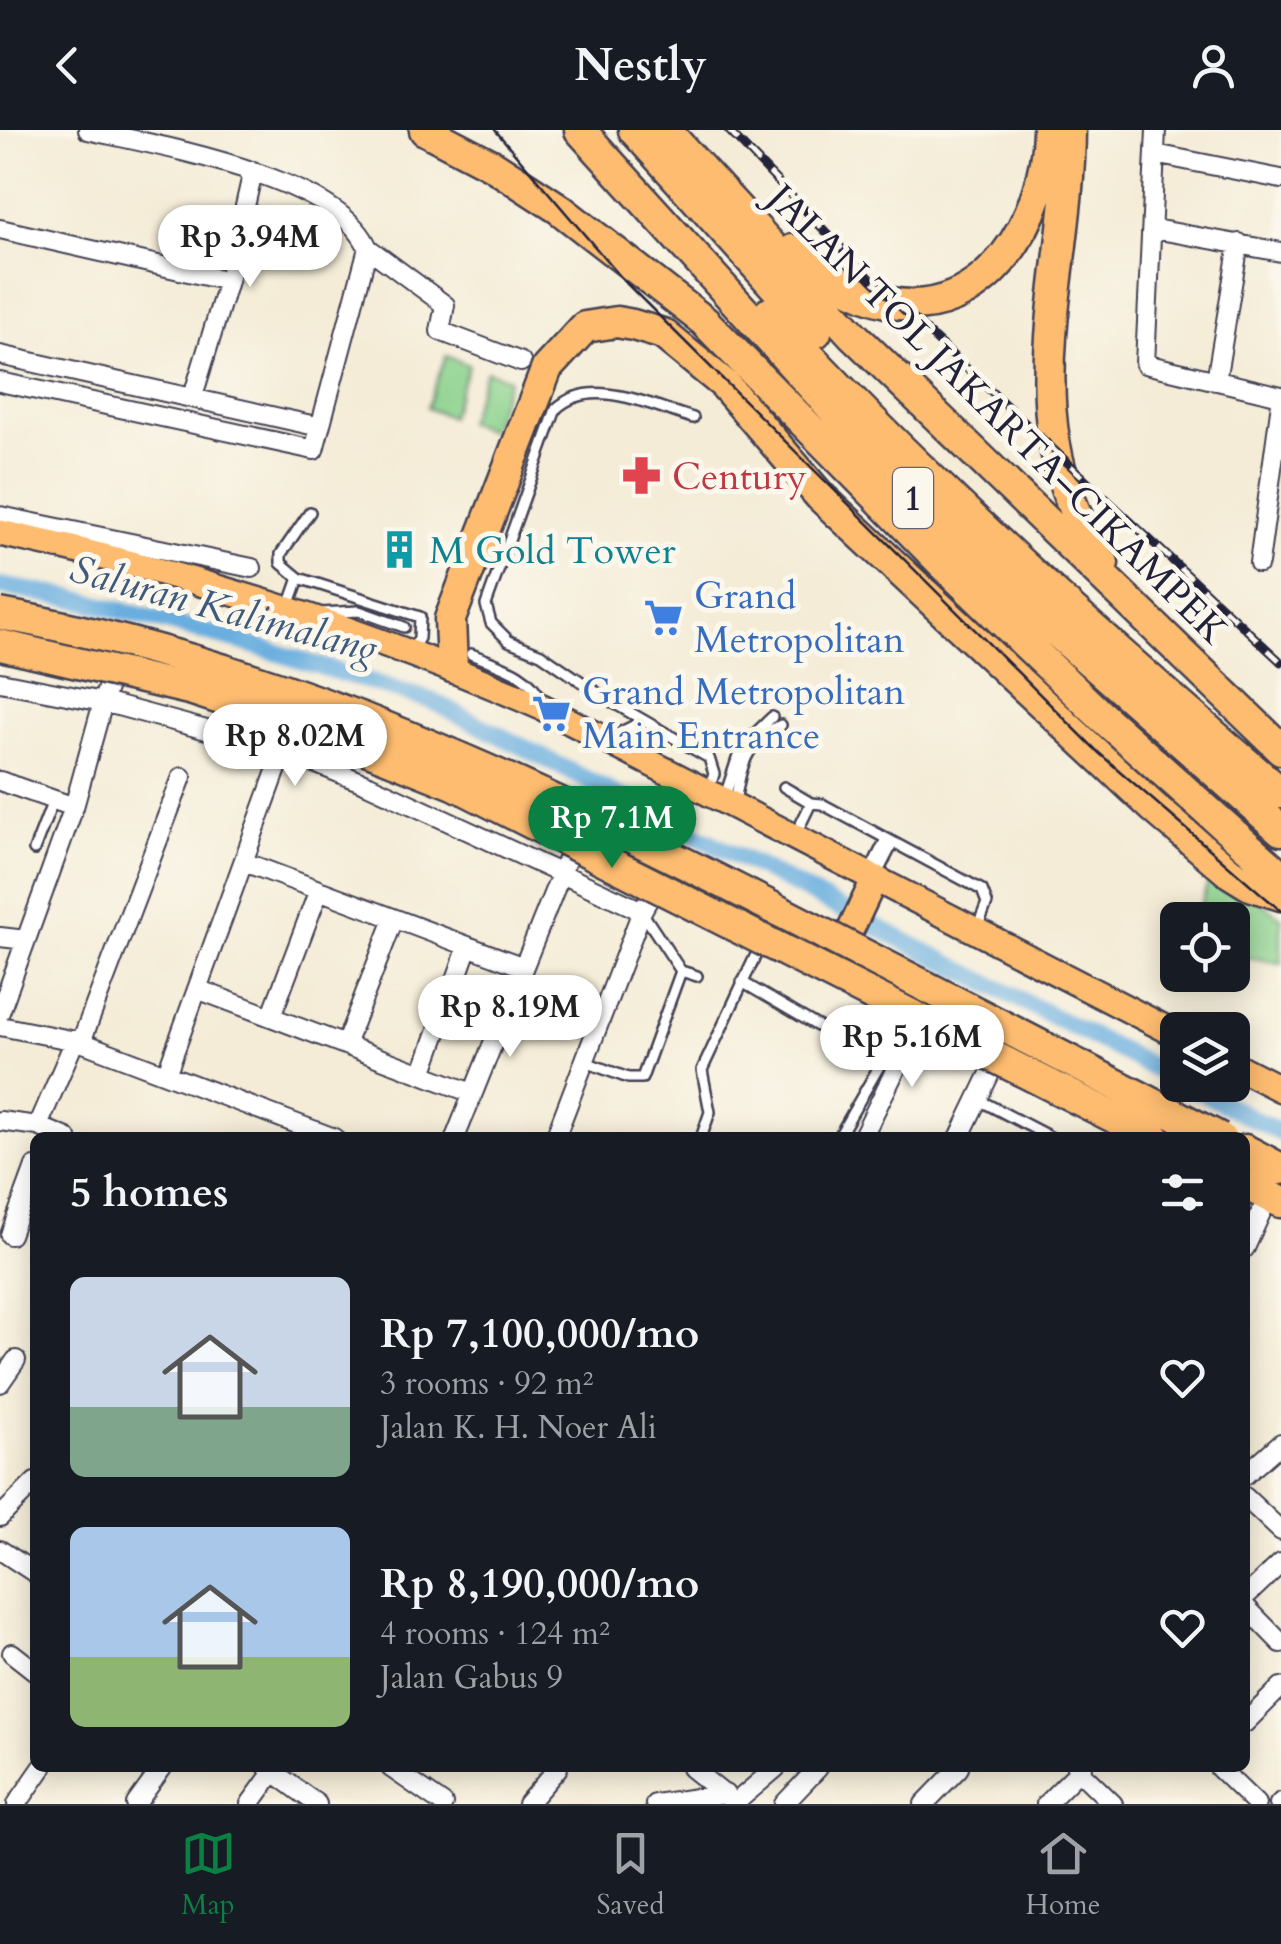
<!DOCTYPE html>
<html lang="en">
<head>
<meta charset="utf-8">
<style>
  :root { --surface:#171b24; --page:#242831; --text:#f1f3f6; --muted:#9ea1a6; --line:#363941; --accent:#0b8043 }
  body { margin:0; font-family:Cardo,serif; background:var(--page); color:var(--text); height:100vh; display:flex; flex-direction:column; font-size:38px; white-space:nowrap }
  * { box-sizing:border-box; margin:0 }
  p { font-size:32px; color:var(--muted) }
  .icon { flex:none; width:55px; height:55px; fill:none; stroke:currentColor; stroke-width:2; stroke-linecap:round; stroke-linejoin:round }
  .map { position:relative; flex:1; overflow:hidden }
  .sheet { position:absolute; left:30px; top:1002px; width:1220px; height:640px; display:flex; flex-direction:column; background:var(--surface); border-radius:15px; box-shadow:0 5px 25px #0003 }
  .sheet>* { flex:none }
  .tools { position:absolute; left:1160px; top:772px; display:grid; gap:20px }
  .tools a { display:grid; place-items:center; width:90px; height:90px; border-radius:15px; background:var(--surface); box-shadow:0 5px 25px #0003; font-size:50px }
  .price { position:absolute; translate:-50% -85px; padding:0 22px; border-radius:35px; background:#fff; color:#222; font-size:32px; line-height:65px; filter:drop-shadow(0 2px 5px #0008) }
  .price::after { content:''; position:absolute; left:50%; top:60px; width:30px; height:22px; margin-left:-15px; background:inherit; clip-path:polygon(0 0,100% 0,50% 100%) }
  .price.selected { background:var(--accent); color:#fff }
  ul { padding:0; list-style:none }
  li { display:flex; align-items:center; gap:30px; height:250px; padding:0 40px }
  li span { display:grid; place-items:center; flex:none; width:280px; height:200px; border-radius:15px; color:#555 }
  li>.icon { margin-inline-start:auto }
  span .icon { width:120px; height:120px; fill:#fffc; stroke-width:1 }
  li b { font-size:42px }
  h2 { display:flex; justify-content:space-between; align-items:center; height:120px; padding:0 40px; font-size:42px }
  header { display:flex; justify-content:space-between; align-items:center; height:130px; padding:0 40px; background:var(--surface); font-size:45px; font-weight:700 }
  .menu { display:flex; justify-content:space-around; align-items:center; height:140px; border-top:2px solid var(--line); background:var(--surface); font-size:28px; color:var(--muted) }
  .menu a { display:grid; justify-items:center; gap:5px }
  .menu .selected { color:var(--accent) }
  .map>svg:first-child { display:block }
  .green { fill:#8bd28d; stroke:#567a64; stroke-width:2.5 }
  .lines { fill:none; stroke-linecap:round; stroke-linejoin:round }
  .canal { stroke:#69aedf; stroke-width:18 }
  .lane-casing { stroke:#424052; stroke-width:14 }
  .street-casing { stroke:#424052; stroke-width:22 }
  .primary-casing { stroke:#424052; stroke-width:30 }
  .highway-casing { stroke:#424052; stroke-width:35 }
  .lane { stroke:#fff; stroke-width:9 }
  .street { stroke:#fff; stroke-width:18 }
  .primary { stroke:#fdbc70; stroke-width:25 }
  .highway { stroke:#fdbc70; stroke-width:30 }
  .tram { stroke:#22223b; stroke-width:2.5 }
  .rail-casing { stroke:#22223b; stroke-width:9 }
  .rail { stroke:#fbf7ec; stroke-width:5; stroke-dasharray:15; stroke-linecap:butt }
  .highway-bridge-casing { stroke:#424052; stroke-width:35; stroke-linecap:butt }
  .highway-bridge { stroke:#fdbc70; stroke-width:30 }
  .labels { text-anchor:middle; stroke-width:10; stroke-linejoin:round; paint-order:stroke }
  .shield { fill:#fbf7ec; stroke:#636270; stroke-width:2.5 }
  .shield-label { font-size:35px; font-weight:bold; fill:#22223b }
  .street-label { font-size:38px; fill:#22223b; stroke:#fbf7ec }
  .health-label { font-size:38px; fill:#be3a42; stroke:#fbf7ec; text-anchor:start }
  .culture-label { font-size:38px; fill:#0d838f; stroke:#fbf7ec; text-anchor:start }
  .shop-label { font-size:38px; fill:#366cbe; stroke:#fbf7ec; text-anchor:start }
  .water-label { font-size:40px; font-style:italic; fill:#3e5a7d; stroke:#fbf7ec }
</style>
</head>
<body>
<header><svg class="icon" aria-label="back" viewBox="0 0 24 24"><path d="M15 5l-7 7 7 7"/></svg>Nestly<svg class="icon" aria-label="person" viewBox="0 0 24 24"><circle cx="12" cy="8" r="4"/><path d="M4 21q1-7 8-7t8 7"/></svg></header>
<div class="map">
<svg width="1281" height="1674" viewBox="0 0 1281 1674">
  <rect width="100%" height="100%" fill="#fbf7ec"/>
  <filter id="ink" filterUnits="userSpaceOnUse"><feTurbulence type="fractalNoise" baseFrequency=".01" numOctaves="2"/><feDisplacementMap in="SourceGraphic" scale="20" xChannelSelector="R" yChannelSelector="G"/><feConvolveMatrix kernelMatrix="1 2 1 2 8 2 1 2 1" color-interpolation-filters="sRGB"/></filter>
  <filter id="wash" filterUnits="userSpaceOnUse"><feTurbulence type="fractalNoise" baseFrequency=".0048" numOctaves="4" result="noise"/><feDisplacementMap in="SourceGraphic" scale="40" xChannelSelector="R" yChannelSelector="G"/><feGaussianBlur stdDeviation="2.25" result="paint"/><feColorMatrix in="noise" values="0 0 0 0 0 0 0 0 0 0 0 0 0 0 0 0 0 1.4 0 .05"/><feComposite in="paint" operator="in"/></filter>
  <g filter="url(#wash)">
    <rect width="100%" height="100%" fill="#f4ecd7"/>
    <path class="green" d="M446,226L469,235L450,287L427,278Z
      M486,241L509,249L490,301L467,292Z
      M1213,736L1281,787V833L1233,825L1232,790H1196Z"/>
    <g class="lines">
      <path class="canal" d="M0,456L72,468L236,510L432,571L1178,950
        M1188,955L1281,1003"/>
    </g>
  </g>
  <g filter="url(#ink)">
    <g class="lines">
      <defs>
        <path id="lane" d="M693,288C651,276 592,245 556,279L486,475L491,493L509,511L541,524L605,568L709,628L714,644L708,662
          M310,382L281,424V433L299,448L420,487L419,508L412,520
          M288,479L299,448
          M320,483L359,481L404,497
          M471,524C497,535 530,542 541,570
          M609,608L643,591
          M784,657L811,673
          M724,669L741,617L772,587
          M735,673C740,639 746,610 781,595
          M796,704L811,673L822,674L982,760L987,773L977,798
          M34,720L53,671
          M869,743L886,709
          M876,746L893,713
          M642,782L681,841L697,846
          M742,852L881,933
          M583,931L628,948H642L681,841
          M979,970L1052,1008
          M701,1008L710,982L702,940L760,816
          M838,1008L881,933L901,886"/>
        <path id="street" d="M1156,0L1145,234L1281,266
          M1155,24L1281,49
          M0,99L228,151
          M1154,99L1281,122
          M368,118L445,175L440,201L521,232
          M0,225L320,297
          M1216,251L1239,113
          M0,252L314,320L368,118C338,47 159,16 88,0
          M193,266L228,151L253,41
          M0,386L252,438
          M1259,433L1281,273
          M0,552L103,572L284,621L369,655L642,781
          M0,651L74,677
          M244,732L521,836
          M0,807L26,810
          M197,859L472,963
          M0,882L74,677L110,547
          M271,887L319,760
          M0,896L81,912L334,1008
          M81,912L182,647
          M345,915L394,789
          M167,942L291,600
          M422,944L468,816
          M0,991L38,996L67,1008
          M38,996L75,910
          M455,1008L571,719
          M555,1008L642,781L653,761
          M862,1008L919,892
          M959,1008L995,933
          M10,1105L35,1037
          M1245,1118L1265,1074
          M0,1253L16,1230
          M1245,1345L1281,1313
          M1245,1367L1281,1401
          M0,1387L35,1352
          M0,1420L35,1443
          M1245,1467L1281,1433
          M1245,1476L1281,1513
          M12,1523L35,1541
          M1245,1593L1281,1557
          M268,1638L317,1674
          M391,1638L443,1674
          M691,1638L736,1674
          M1076,1638L1113,1674
          M1219,1638L1256,1674
          M735,1673L776,1638
          M17,1674L42,1638
          M136,1674L162,1638
          M250,1674L276,1638
          M527,1674L558,1638
          M655,1674L725,1664
          M784,1674L818,1638
          M924,1674L959,1638
          M1046,1674L1082,1638
          M1279,1674L1281,1672"/>
        <path id="primary" d="M0,403C187,442 369,501 544,578L1178,905
          M836,831L875,748
          M1232,934L1281,959"/>
        <path id="highway" d="M425,0L492,35L558,78L704,191L949,440L1100,585L1281,746
          M580,0L946,404L1281,700
          M634,0L816,202
          M665,0L853,205L1281,619
          M1070,0C1069,154 1007,291 1103,433
          M793,120C820,142 852,164 886,172C987,194 1047,85 1048,0
          M769,183C927,355 1104,511 1281,663
          M452,537L450,489L547,238L585,197L617,192L633,195L663,204L724,254L820,366L1153,677L1229,742L1250,755L1281,765
          M1245,1020L1281,1039
          M1245,1054L1281,1072"/>
      </defs>
      <use href="#lane" class="lane-casing"/>
      <use href="#street" class="street-casing"/>
      <use href="#primary" class="primary-casing"/>
      <use href="#highway" class="highway-casing"/>
      <use href="#lane" class="lane"/>
      <use href="#street" class="street"/>
      <use href="#primary" class="primary"/>
      <use href="#highway" class="highway"/>
      <path class="tram" d="M495,0L625,152L1099,623L1281,781"/>
      <defs>
        <path id="rail" d="M728,0L873,151L1281,532"/>
      </defs>
      <use href="#rail" class="rail-casing"/>
      <use href="#rail" class="rail"/>
      <defs>
        <path id="highway-bridge" d="M0,484C286,536 533,655 789,786C932,860 1076,934 1220,1008
          M0,515L193,560L331,605L454,654L1155,1008"/>
      </defs>
      <use href="#highway-bridge" class="highway-bridge-casing"/>
      <use href="#highway-bridge" class="highway-bridge"/>
    </g>
  </g>
  <defs>
    <symbol id="pharmacy-bare" viewBox="-9 -9 18 18"><path d="M-2-6h4v4h4v4h-4v4h-4v-4h-4v-4h4Z" fill="#e0444e" stroke="#fbf7ec" stroke-width="2.5" paint-order="stroke"/></symbol>
    <symbol id="building-bare" viewBox="-9 -9 18 18"><path d="M-4-6H4V6H1V3H-1V6H-4ZM-2.5-4.3h1.7v1.8h-1.7ZM.8-4.3h1.7v1.8H.8ZM-2.5-1h1.7V.8h-1.7ZM.8-1h1.7V.8H.8Z" fill="#0f9aa8" stroke="#fbf7ec" stroke-width="2.5" paint-order="stroke"/></symbol>
    <symbol id="supermarket-bare" viewBox="-9 -9 18 18"><path d="M-6-5.5h2.5l.6 2H6L4.5 2H-2.5L-4.4-4H-6ZM-1.5 3.2a1.3 1.3 0 1 0 .1 0ZM3 3.2a1.3 1.3 0 1 0 .1 0Z" fill="#3f7fe0" stroke="#fbf7ec" stroke-width="2.5" paint-order="stroke"/></symbol>
  </defs>
  <g fill-rule="evenodd">
    <use href="#pharmacy-bare" x="614" y="318" width="55" height="55"/>
    <use href="#building-bare" x="372" y="392" width="55" height="55"/>
    <use href="#supermarket-bare" x="636" y="460" width="55" height="55"/>
    <use href="#supermarket-bare" x="524" y="556" width="55" height="55"/>
  </g>
  <g class="labels">
    <rect class="shield" x="893" y="338" width="40" height="60" rx="8"/>
    <g class="shield-label">
      <text x="913" y="380">1</text>
    </g>
    <g class="street-label">
      <text transform="translate(998 284) rotate(45)" y="13">JALAN TOL JAKARTA–CIKAMPEK</text>
    </g>
    <g class="health-label">
      <text x="672" y="359">Century</text>
    </g>
    <g class="culture-label">
      <text x="429" y="433">M Gold Tower</text>
    </g>
    <g class="shop-label">
      <text x="694" y="478">Grand<tspan x="694" dy="44">Metropolitan</tspan></text>
      <text x="582" y="574">Grand Metropolitan<tspan x="582" dy="44">Main Entrance</tspan></text>
    </g>
    <g class="water-label">
      <text transform="translate(224 478) rotate(15)" y="14">Saluran Kalimalang</text>
    </g>
  </g>
</svg>
<div class="tools">
<a><svg class="icon" aria-label="locate" viewBox="0 0 24 24"><circle cx="12" cy="12" r="6"/><path d="M12 2v4M12 18v4M2 12h4M18 12h4"/></svg></a>
<a><svg class="icon" aria-label="layers" viewBox="0 0 24 24"><path d="M12 4l9 5-9 5-9-5zM3 14l9 5 9-5"/></svg></a>
</div>
<b class="price" style="left:250px;top:160px">Rp 3.94M</b>
<b class="price" style="left:295px;top:659px">Rp 8.02M</b>
<b class="price selected" style="left:612px;top:741px">Rp 7.1M</b>
<b class="price" style="left:510px;top:930px">Rp 8.19M</b>
<b class="price" style="left:912px;top:960px">Rp 5.16M</b>
<section class="sheet">
<h2>5 homes<svg class="icon" aria-label="filters" viewBox="0 0 24 24"><path d="M4 7h16M4 17h16"/><circle cx="9" cy="7" r="2"/><circle cx="15" cy="17" r="2"/></svg></h2>
<ul>
<li><span style="background:linear-gradient(#c9d6e8 65%,#7fa58c 0)"><svg class="icon" aria-label="home" viewBox="0 0 24 24"><path d="M3 11l9-7 9 7M6 9v11h12V9"/></svg></span><div><b>Rp 7,100,000/mo</b><p>3 rooms · 92 m²</p><p>Jalan K. H. Noer Ali</p></div><svg class="icon" aria-label="heart" viewBox="0 0 24 24"><path d="M12 20l-8-8c-3-5 5-10 8-4 3-6 11-1 8 4z"/></svg></li>
<li><span style="background:linear-gradient(#a9c7e8 65%,#8fb573 0)"><svg class="icon" aria-label="home" viewBox="0 0 24 24"><path d="M3 11l9-7 9 7M6 9v11h12V9"/></svg></span><div><b>Rp 8,190,000/mo</b><p>4 rooms · 124 m²</p><p>Jalan Gabus 9</p></div><svg class="icon" aria-label="heart" viewBox="0 0 24 24"><path d="M12 20l-8-8c-3-5 5-10 8-4 3-6 11-1 8 4z"/></svg></li>
</ul>
</section>
</div>
<nav class="menu">
<a class="selected"><svg class="icon" aria-label="map" viewBox="0 0 24 24"><path d="M3 6l6-2 6 2 6-2v14l-6 2-6-2-6 2zM9 4v14M15 6v14"/></svg>Map</a>
<a><svg class="icon" aria-label="saved" viewBox="0 0 24 24"><path d="M7 4h10v16l-5-4-5 4z"/></svg>Saved</a>
<a><svg class="icon" aria-label="home" viewBox="0 0 24 24"><path d="M3 11l9-7 9 7M6 9v11h12V9"/></svg>Home</a>
</nav>
</body>
</html>
